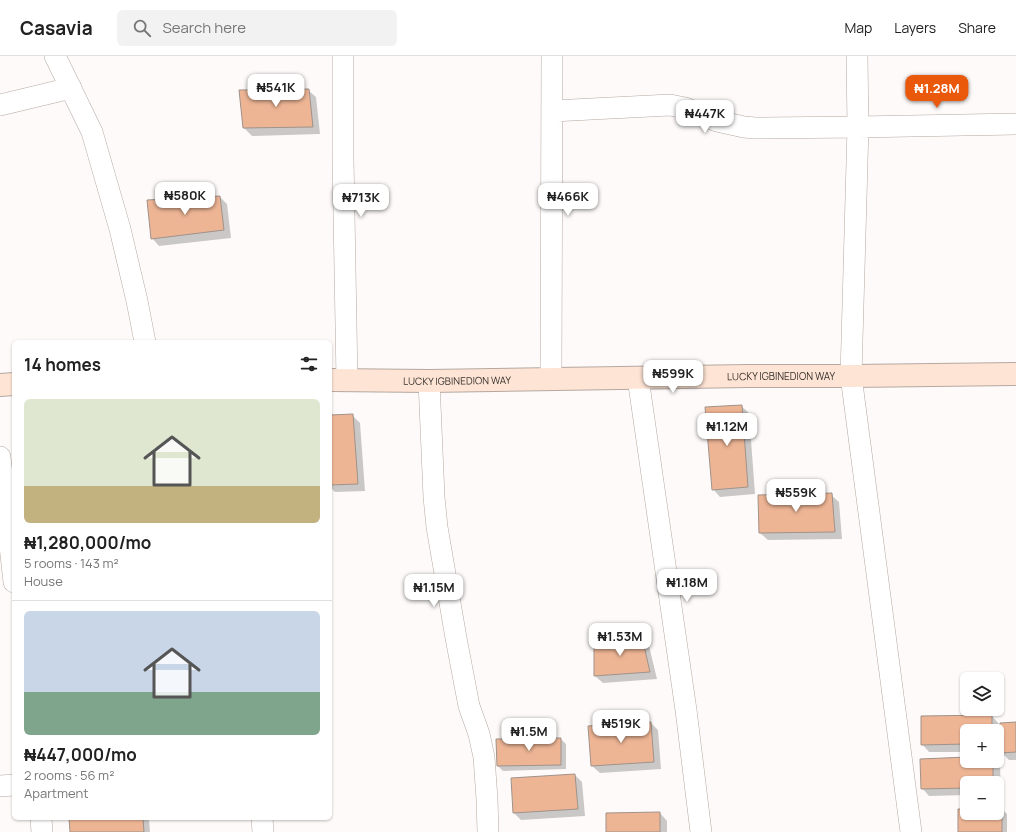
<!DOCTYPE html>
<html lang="en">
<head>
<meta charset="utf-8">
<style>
  :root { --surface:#fff; --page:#f2f2f2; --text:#222; --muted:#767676; --line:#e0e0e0; --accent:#ea580c }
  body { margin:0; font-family:Manrope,sans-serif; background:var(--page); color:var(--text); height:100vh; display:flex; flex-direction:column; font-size:15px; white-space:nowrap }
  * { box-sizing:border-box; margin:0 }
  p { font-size:13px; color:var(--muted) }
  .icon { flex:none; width:22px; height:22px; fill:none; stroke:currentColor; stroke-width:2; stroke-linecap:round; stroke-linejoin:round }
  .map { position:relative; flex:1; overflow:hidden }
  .panel { position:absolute; left:12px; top:284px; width:320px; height:480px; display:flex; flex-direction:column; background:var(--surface); border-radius:6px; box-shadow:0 1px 3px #0004 }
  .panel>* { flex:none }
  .fabs { position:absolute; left:960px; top:616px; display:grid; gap:8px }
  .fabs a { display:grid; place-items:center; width:44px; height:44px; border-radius:6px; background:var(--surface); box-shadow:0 1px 3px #0004; font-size:20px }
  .price { position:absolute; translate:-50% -34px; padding:0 9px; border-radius:8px; background:#fff; color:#222; font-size:13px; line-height:26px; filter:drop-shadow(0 1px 2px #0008) }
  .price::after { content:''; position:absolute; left:50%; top:24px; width:12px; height:9px; margin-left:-6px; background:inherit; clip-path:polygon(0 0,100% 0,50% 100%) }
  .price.active { background:var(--accent); color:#fff }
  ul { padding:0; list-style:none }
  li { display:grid; align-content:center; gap:8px; height:212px; padding:0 12px }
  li+li { border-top:1px solid var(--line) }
  li span { display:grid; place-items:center; height:124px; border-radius:6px; color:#555 }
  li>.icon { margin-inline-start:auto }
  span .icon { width:72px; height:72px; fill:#fffc; stroke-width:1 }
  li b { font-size:17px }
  h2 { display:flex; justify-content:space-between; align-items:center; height:48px; padding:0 12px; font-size:17px }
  header { display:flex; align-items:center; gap:24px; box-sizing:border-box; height:56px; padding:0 20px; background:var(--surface); border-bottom:1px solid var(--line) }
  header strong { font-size:19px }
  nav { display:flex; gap:22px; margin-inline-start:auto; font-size:14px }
  .search { width:280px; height:36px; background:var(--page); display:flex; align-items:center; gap:10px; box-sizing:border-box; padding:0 14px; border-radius:6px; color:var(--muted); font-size:15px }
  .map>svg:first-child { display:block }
  .shadow { fill:#0003 }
  .building { fill:#eeb595; stroke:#a0928a }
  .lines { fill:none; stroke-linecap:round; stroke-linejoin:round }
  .street-casing { stroke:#b6a8a0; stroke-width:22 }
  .secondary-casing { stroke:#b6a8a0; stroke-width:24 }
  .street { stroke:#fff; stroke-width:21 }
  .secondary { stroke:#fee4d4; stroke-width:22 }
  .labels { text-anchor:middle; stroke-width:3; stroke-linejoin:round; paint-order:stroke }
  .street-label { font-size:10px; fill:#37322e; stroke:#fdfaf9 }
</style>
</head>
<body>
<header>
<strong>Casavia</strong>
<div class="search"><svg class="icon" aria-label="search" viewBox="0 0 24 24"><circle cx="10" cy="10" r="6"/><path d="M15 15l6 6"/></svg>Search here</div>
<nav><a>Map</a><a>Layers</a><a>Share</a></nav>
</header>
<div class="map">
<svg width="1016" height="776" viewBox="0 0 1016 776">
  <rect width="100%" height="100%" fill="#fdfaf9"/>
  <path class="shadow" d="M308,34L316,41L320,78L252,80L244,72L240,35Z
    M220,141L227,148L231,182L159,190L152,182Z
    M741,350L749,357L755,438L720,441L713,433Z
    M352,359L360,367L365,435L335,436L330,431V360Z
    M831,439L839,446L842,483L768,484L760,477Z
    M642,582L649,590L657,623L603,627L595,620V586Z
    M992,660L999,668L1016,667V704H1009L1001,696V680H999V695H997V675H967V696H929L922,688Z
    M651,667L658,674L661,713L600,717L592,710Z
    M561,683L566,688V713L503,715L498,710Z
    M967,702V705H996L1000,709L1001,738H997V727H967V739L929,740L922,732Z
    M575,719L582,726L585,760L521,764L514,757Z
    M997,753H1002L1007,758V776H959L967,754V757H997Z
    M660,757L667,765V776H607Z
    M70,762H148L149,763L150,776H71Z"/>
  <path class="building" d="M309,33L313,71L243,72L239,34Z
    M220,140L224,174L151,183L147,144Z
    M742,349L748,431L712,434L705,351Z
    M353,358L358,428L330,429V359Z
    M832,437L835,476L759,477L758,439Z
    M642,581L650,616L594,620V585Z
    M992,659V675H967V688L921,689V660Z
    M651,666L654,706L591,710L588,670Z
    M1016,666V696L1000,697V667Z
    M561,682V709L497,710L496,683Z
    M967,701V705H993V727H967V732L921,733L920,703Z
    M575,718L578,753L513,757L511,722Z
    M997,752H1002V776H958V753H967V757H997Z
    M660,756V776H606V757Z
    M69,762H143L144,776H70Z"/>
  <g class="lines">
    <defs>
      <path id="street" d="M55,0L92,76L120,173L137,245L145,286
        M343,0V102L347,324
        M857,0L858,71L851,320L911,776
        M0,49L71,32
        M552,55L670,49L685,52L717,65L744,71L755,72L858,71L1016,68
        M551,322L552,0
        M638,322L686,654L701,776
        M429,325L434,441L437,471L456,582L469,650L479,678L484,701L487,743L488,776
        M0,401L14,526
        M0,730L14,729
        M41,762L42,776
        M262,762L263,776"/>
      <g id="secondary">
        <path id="s1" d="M330,324L429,325L748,320H851L1016,318"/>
        <path d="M0,329L14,328"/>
      </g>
    </defs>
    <use href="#street" class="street-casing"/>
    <use href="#secondary" class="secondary-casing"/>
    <use href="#street" class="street"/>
    <use href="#secondary" class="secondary"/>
  </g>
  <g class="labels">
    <g class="street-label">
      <text dy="4" stroke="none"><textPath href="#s1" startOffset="451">LUCKY IGBINEDION WAY</textPath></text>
      <text dy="4" stroke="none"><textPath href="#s1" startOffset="127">LUCKY IGBINEDION WAY</textPath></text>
    </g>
  </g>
</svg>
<div class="fabs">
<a><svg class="icon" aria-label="layers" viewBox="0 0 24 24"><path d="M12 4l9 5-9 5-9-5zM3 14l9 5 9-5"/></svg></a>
<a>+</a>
<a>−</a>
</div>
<b class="price" style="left:276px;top:52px">₦541K</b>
<b class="price active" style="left:937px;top:53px">₦1.28M</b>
<b class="price" style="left:705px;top:78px">₦447K</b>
<b class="price" style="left:185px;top:160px">₦580K</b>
<b class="price" style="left:568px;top:161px">₦466K</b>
<b class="price" style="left:361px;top:162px">₦713K</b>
<b class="price" style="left:673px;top:338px">₦599K</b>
<b class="price" style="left:727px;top:391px">₦1.12M</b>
<b class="price" style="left:796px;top:457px">₦559K</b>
<b class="price" style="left:687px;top:547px">₦1.18M</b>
<b class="price" style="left:434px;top:552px">₦1.15M</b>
<b class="price" style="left:620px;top:601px">₦1.53M</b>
<b class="price" style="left:621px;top:688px">₦519K</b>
<b class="price" style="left:529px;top:696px">₦1.5M</b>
<section class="panel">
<h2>14 homes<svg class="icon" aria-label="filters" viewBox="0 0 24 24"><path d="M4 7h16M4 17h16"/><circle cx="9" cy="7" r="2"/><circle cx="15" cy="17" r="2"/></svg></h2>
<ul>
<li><span style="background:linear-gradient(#dfe7d0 70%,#c2b280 0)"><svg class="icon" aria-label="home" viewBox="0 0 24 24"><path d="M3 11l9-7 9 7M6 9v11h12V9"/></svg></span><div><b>₦1,280,000/mo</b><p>5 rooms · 143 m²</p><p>House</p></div></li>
<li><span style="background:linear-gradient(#c9d6e8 65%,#7fa58c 0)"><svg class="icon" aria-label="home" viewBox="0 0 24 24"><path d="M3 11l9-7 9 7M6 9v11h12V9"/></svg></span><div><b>₦447,000/mo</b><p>2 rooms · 56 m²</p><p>Apartment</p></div></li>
</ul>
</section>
</div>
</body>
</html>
